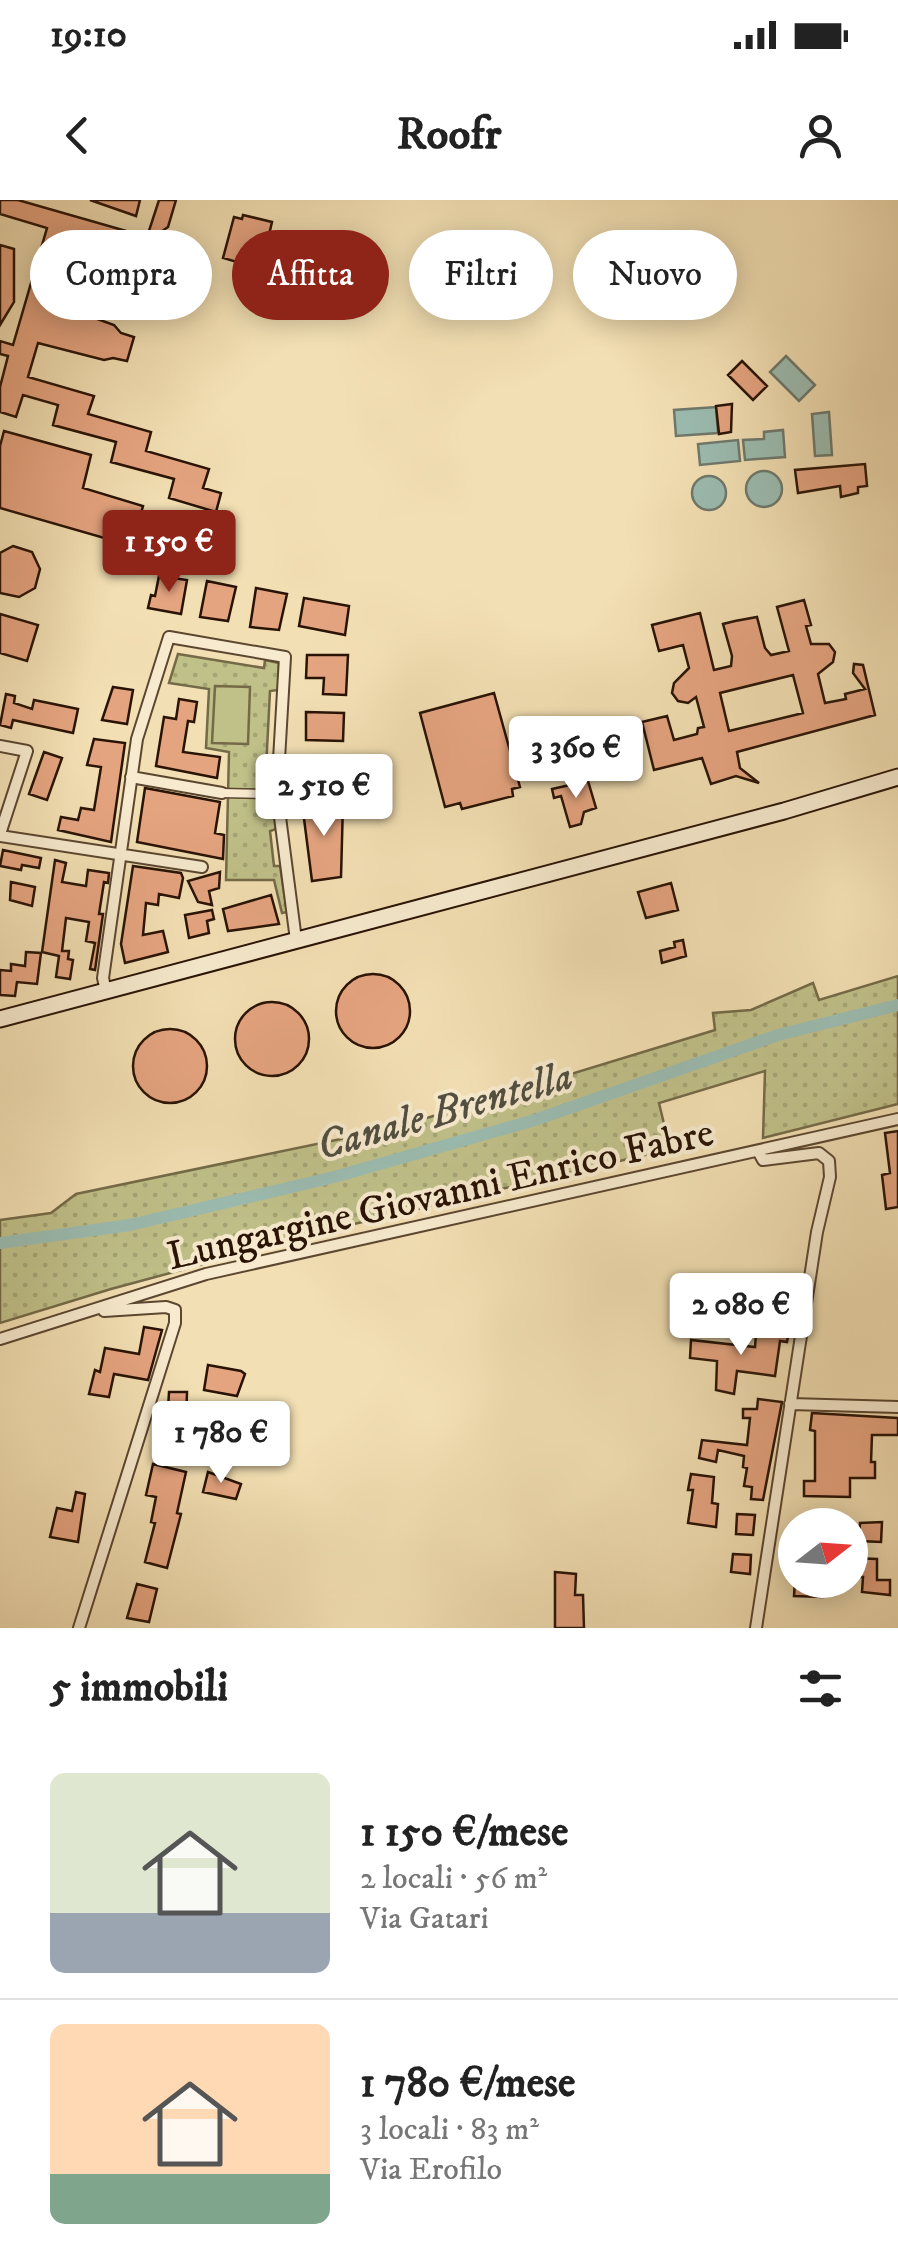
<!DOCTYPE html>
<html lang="it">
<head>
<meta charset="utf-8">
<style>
  :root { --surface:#fff; --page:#f6f6f6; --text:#222; --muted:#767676; --line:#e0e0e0; --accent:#8f2418 }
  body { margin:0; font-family:"IM FELL DW Pica",serif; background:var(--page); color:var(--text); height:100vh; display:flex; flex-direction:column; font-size:38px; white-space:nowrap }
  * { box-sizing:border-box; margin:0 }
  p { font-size:32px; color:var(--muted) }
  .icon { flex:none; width:55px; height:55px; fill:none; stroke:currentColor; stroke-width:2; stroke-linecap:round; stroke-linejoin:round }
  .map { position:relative; height:1428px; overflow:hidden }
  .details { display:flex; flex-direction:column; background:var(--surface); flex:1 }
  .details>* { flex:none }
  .guide { position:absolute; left:30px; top:30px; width:840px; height:90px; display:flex; gap:20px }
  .needle { width:65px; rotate:73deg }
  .buttons { position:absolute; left:778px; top:1308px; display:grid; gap:20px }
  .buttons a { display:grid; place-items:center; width:90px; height:90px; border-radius:50%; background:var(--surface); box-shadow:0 5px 25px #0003; font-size:50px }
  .price { position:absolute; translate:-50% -85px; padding:0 22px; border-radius:10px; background:#fff; color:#222; font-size:32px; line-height:65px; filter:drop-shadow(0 2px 5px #0008) }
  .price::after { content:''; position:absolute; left:50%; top:60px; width:30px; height:22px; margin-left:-15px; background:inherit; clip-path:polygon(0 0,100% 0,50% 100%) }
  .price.active { background:var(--accent); color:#fff }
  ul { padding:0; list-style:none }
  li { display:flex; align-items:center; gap:30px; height:250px; padding:0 50px }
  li+li { border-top:2px solid var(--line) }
  li span { display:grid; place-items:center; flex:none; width:280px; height:200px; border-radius:15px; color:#555 }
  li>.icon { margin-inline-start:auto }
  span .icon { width:120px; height:120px; fill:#fffc; stroke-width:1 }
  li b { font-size:42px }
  h2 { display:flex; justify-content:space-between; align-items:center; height:120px; padding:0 50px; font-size:42px }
  .chip { padding:0 35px; border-radius:45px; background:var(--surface); box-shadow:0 5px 25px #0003; font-size:35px; line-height:90px }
  .chip.active { background:var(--accent); color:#fff }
  .status { display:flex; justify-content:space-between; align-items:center; height:70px; padding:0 50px; background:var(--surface); direction:ltr }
  .status svg { height:28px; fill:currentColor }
  header { display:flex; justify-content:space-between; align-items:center; height:130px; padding:0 50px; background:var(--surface); font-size:45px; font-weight:700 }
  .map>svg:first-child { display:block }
  .grass { fill:url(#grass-dots); stroke:#746a47; stroke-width:2.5 }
  .pitch { fill:#c0c089; stroke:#746a47; stroke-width:2.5 }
  .water { fill:#9bbcb1; stroke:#6d786c; stroke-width:2.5 }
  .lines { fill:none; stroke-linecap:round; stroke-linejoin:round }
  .canal { stroke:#9bbcb1; stroke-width:12 }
  .building { fill:#e5a480; stroke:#291305; stroke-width:2.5; fill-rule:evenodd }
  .pedestrian-casing { stroke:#5b4630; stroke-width:11 }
  .minor-casing { stroke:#5b4630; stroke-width:14 }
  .secondary-casing { stroke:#291305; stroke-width:19 }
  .pedestrian { stroke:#f7eace; stroke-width:8 }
  .minor { stroke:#f7eace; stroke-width:10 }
  .secondary { stroke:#f7eace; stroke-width:15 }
  .labels { text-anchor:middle; stroke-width:8; stroke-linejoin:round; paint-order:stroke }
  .street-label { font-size:40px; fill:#291305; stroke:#f7eace }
  .water-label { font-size:42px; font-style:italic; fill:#514e41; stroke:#f7eace }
</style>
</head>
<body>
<div class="status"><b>19:10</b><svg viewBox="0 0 49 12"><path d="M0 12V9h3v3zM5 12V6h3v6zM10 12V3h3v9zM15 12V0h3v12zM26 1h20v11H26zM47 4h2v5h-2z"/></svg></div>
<header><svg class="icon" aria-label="back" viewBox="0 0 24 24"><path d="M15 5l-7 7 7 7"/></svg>Roofr<svg class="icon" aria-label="person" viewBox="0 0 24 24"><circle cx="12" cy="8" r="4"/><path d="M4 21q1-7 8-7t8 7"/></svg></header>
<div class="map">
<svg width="898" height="1428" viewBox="0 0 898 1428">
  <defs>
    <pattern id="grass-dots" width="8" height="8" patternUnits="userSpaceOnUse" patternTransform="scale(2.5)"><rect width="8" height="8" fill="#c0c089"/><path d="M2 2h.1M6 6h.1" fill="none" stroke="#a5a475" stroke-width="1.8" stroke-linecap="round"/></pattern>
  </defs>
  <rect width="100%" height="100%" fill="#f2dfb3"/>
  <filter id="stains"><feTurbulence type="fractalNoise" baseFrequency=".002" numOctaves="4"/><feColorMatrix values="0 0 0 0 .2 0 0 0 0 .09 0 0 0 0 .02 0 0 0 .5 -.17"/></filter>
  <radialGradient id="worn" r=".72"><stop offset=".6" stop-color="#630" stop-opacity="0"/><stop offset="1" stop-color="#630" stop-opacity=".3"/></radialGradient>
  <path class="grass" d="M178,454L264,468L265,460L279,463L278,490L270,491L266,569L274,570L276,629L270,631L274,666H280L287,712L282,713L274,680H226L229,552L206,548L209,489L169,483Z
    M898,776V904L763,938L765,871L659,903L670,949L333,1029L111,1089L0,1123V1020L51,1013L76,994L394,928L715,830L713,813L751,810L813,783L819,800Z"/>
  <path class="pitch" d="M215,486L250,487L248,544L212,543Z"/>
  <path class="water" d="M786,156L815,185L799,201L770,172Z
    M716,207L718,233L676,236L674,210Z
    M829,212L832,255L815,256L812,214Z
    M783,230L785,257L745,260L743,240L764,239V232Z
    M738,240L740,261L700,265L698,244Z
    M746 289a18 18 0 1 1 36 0a18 18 0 1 1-36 0Z
    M692 293a17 17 0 1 1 34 0a17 17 0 1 1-34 0Z"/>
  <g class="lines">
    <path class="canal" d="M0,1043L130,1025L334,977L535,920L778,835L898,805"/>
  </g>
  <path class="building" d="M0,0H18L147,37L159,0H176L168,27L131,53L198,72L187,110L157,102L163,82L99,65L105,45L69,35L49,106L70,109L114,125L121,133L134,137L127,161L113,158L104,160L38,143L28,177L94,196L88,214L151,232L146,251L209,269L203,288L221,293L216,312L169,298L174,279L111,262L116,242L53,225L58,205L23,195L16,217L0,212V187L8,156L0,154V141L13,145L47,28L0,14Z
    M90,0H140L136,16Z
    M243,15L272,22L261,69L223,58L234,17L242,19Z
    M0,45L14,49V102L0,125Z
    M742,161L767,186L753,200L728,175Z
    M732,204L731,232L719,234L716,206Z
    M4,231L91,255L83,288L143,306L132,346L0,308V246Z
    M865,264L867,286L858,287V293L841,297L840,286L798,293L795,270Z
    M13,346L32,352L40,369L35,388L19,397L0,393V353Z
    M159,376L187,380L181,414L148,408L151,395L155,396Z
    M207,381L236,387L228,421L200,417Z
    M256,388L287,394L279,430L250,427Z
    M304,398L349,406L345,435L299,426Z
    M804,400L811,425L806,426L811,444H829L835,452L833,462L818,474L825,503L846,499L845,494L865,489L853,473L854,464L863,465L875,515L737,552L740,568L759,583L736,576L711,584L702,558L654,570L642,522L667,516L674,540L697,534L698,528L704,527L696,497L688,503L678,501L672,493L674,483L689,468L683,445L659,451L652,425L700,413L714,470L731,466L732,456L723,424L735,421L757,417L765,448L771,455L789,451L777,407ZM793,475L803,513L729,531L720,493Z
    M0,414L38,425L27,461L0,453Z
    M307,455H348L346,495L323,494L324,478H306Z
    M113,487L133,490L127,524L102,520Z
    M494,493L520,587L512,589L513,596L462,609L460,603L445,607L420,513Z
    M6,494L15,496L14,503L32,509L34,500L78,509L73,533L13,520L11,528L0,525Z
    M179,499L197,502L194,522L188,521L183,552L220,557L217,578L156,566L164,517L176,519Z
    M306,512L344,513L343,541L306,540Z
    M94,539L125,543L111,642L58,630L61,617L78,620L81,608L94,610L101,567L87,565Z
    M44,552L62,558L47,600L29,594Z
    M303,557L345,559L344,586L302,584Z
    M588,581L596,608L584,612L581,624L570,627L561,596L554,598L552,589Z
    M145,588L220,602L215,633L224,635L223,659L137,642Z
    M302,603H343L341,677L312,681Z
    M3,650L41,658L39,668L22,665L21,670L0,666Z
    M55,660L66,663L62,682L86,686L88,670L109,673L108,683L104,682L99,714H103L95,770L90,769L95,743L86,741L89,722L66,718L62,751H69L68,759L73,760L70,779L56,777L59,756L42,752Z
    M133,666L181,673L183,678L179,698L159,694L158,705L146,703L143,735L163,731L168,752L125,763L121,744Z
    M220,672L219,688L209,691L212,705L198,702L188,681Z
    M11,682L35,687L32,706L10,700Z
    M671,683L678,710L646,718L638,692Z
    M271,695L279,724L228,731L223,709Z
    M212,710L214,719L207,721L209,733L189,738L185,715Z
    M683,740L686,756L662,763L660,751L675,747L674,742Z
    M26,752L41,753L37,784L17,782L15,796L0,795V770L11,771V764L25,766Z
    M336 811a37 37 0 1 1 74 0a37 37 0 1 1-74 0Z
    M235 839a37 37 0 1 1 74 0a37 37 0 1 1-74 0Z
    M133 866a37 37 0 1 1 74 0a37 37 0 1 1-74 0Z
    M898,931V1007L886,1009L882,975L890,973L885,933Z
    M144,1127L162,1130L148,1180L114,1174L109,1197L89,1194L95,1170L100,1172L105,1148L139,1154Z
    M770,1129L789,1131L787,1142L780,1141L775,1176L737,1171L734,1194L716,1190L717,1161L690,1158L691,1140L755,1147L756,1134L769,1136Z
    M208,1165L241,1171L245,1174L237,1196L204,1190Z
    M169,1192H187L186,1226L200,1229L199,1249L166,1245Z
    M758,1199L782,1202L763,1300L751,1299L752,1287L744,1286L747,1268L743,1267L744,1256L718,1250L716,1262L699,1258L702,1240L747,1245L750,1218H743V1209H757Z
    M812,1213L898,1218V1235H872L871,1262H875V1278H850V1297L804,1296V1281H815V1231L810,1230Z
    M153,1264L186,1272L177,1313L181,1314L167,1368L145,1362L155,1323L151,1322L156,1297L146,1295Z
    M208,1272L241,1284L236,1299L203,1292Z
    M691,1274L714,1277L712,1303L718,1304L716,1327L688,1323L693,1290H688Z
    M76,1292L85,1294L78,1342L50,1337L57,1308L72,1311Z
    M737,1314L755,1315L753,1335L736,1334Z
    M882,1322L881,1342L859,1341L860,1323Z
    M733,1354L751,1355L750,1374L731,1372Z
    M850,1358L877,1359V1380H890V1395L862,1392L863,1377H850Z
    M555,1372L576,1374L575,1395H583L584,1428H555Z
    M795,1380H824L823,1397L794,1396Z
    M137,1384L157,1389L149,1422L127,1418Z"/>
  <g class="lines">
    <defs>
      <path id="pedestrian" d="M222,593L268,594"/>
      <path id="minor" d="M0,546L27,551L0,634
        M131,577L222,593
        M0,636L202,667
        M106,791L103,778L137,539L169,437L285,457L277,594L296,740
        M0,1139L206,1074L898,919
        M790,1204L898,1207
        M79,1428L175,1123V1110L166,1107L104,1111
        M756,1428L817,1032L830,977L829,961L819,953L763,960L758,951"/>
      <path id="secondary" d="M0,819L784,611L898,577"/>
    </defs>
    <use href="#pedestrian" class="pedestrian-casing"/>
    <use href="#minor" class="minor-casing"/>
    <use href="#secondary" class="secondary-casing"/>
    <use href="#pedestrian" class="pedestrian"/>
    <use href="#minor" class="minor"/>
    <use href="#secondary" class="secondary"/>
  </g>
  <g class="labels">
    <g class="street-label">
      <text transform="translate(440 993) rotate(-13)" y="14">Lungargine Giovanni Enrico Fabre</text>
    </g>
    <g class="water-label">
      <text transform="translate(444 909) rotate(-16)" y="15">Canale Brentella</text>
    </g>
  </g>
  <rect width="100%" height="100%" filter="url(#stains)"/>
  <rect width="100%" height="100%" fill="url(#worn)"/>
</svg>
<div class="buttons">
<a><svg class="needle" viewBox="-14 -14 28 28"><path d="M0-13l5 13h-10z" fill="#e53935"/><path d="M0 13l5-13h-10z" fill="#767676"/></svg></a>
</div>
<b class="price active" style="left:169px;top:395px">1 150 €</b>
<b class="price" style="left:576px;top:601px">3 360 €</b>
<b class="price" style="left:324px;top:639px">2 510 €</b>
<b class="price" style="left:741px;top:1158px">2 080 €</b>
<b class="price" style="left:221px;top:1286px">1 780 €</b>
<div class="guide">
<a class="chip">Compra</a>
<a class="chip active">Affitta</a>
<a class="chip">Filtri</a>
<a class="chip">Nuovo</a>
</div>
</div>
<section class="details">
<h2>5 immobili<svg class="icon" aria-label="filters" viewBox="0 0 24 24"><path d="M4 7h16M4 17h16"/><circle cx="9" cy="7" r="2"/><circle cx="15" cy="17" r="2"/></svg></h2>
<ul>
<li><span style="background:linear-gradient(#dfe7d0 70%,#9aa5b1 0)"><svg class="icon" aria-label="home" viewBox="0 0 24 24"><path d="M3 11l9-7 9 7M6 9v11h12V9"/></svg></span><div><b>1 150 €/mese</b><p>2 locali · 56 m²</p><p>Via Gatari</p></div></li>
<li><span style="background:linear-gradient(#ffd9b3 75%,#7fa58c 0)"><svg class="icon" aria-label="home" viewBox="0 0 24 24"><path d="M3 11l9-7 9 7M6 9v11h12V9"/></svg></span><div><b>1 780 €/mese</b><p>3 locali · 83 m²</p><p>Via Erofilo</p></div></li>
</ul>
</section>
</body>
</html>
